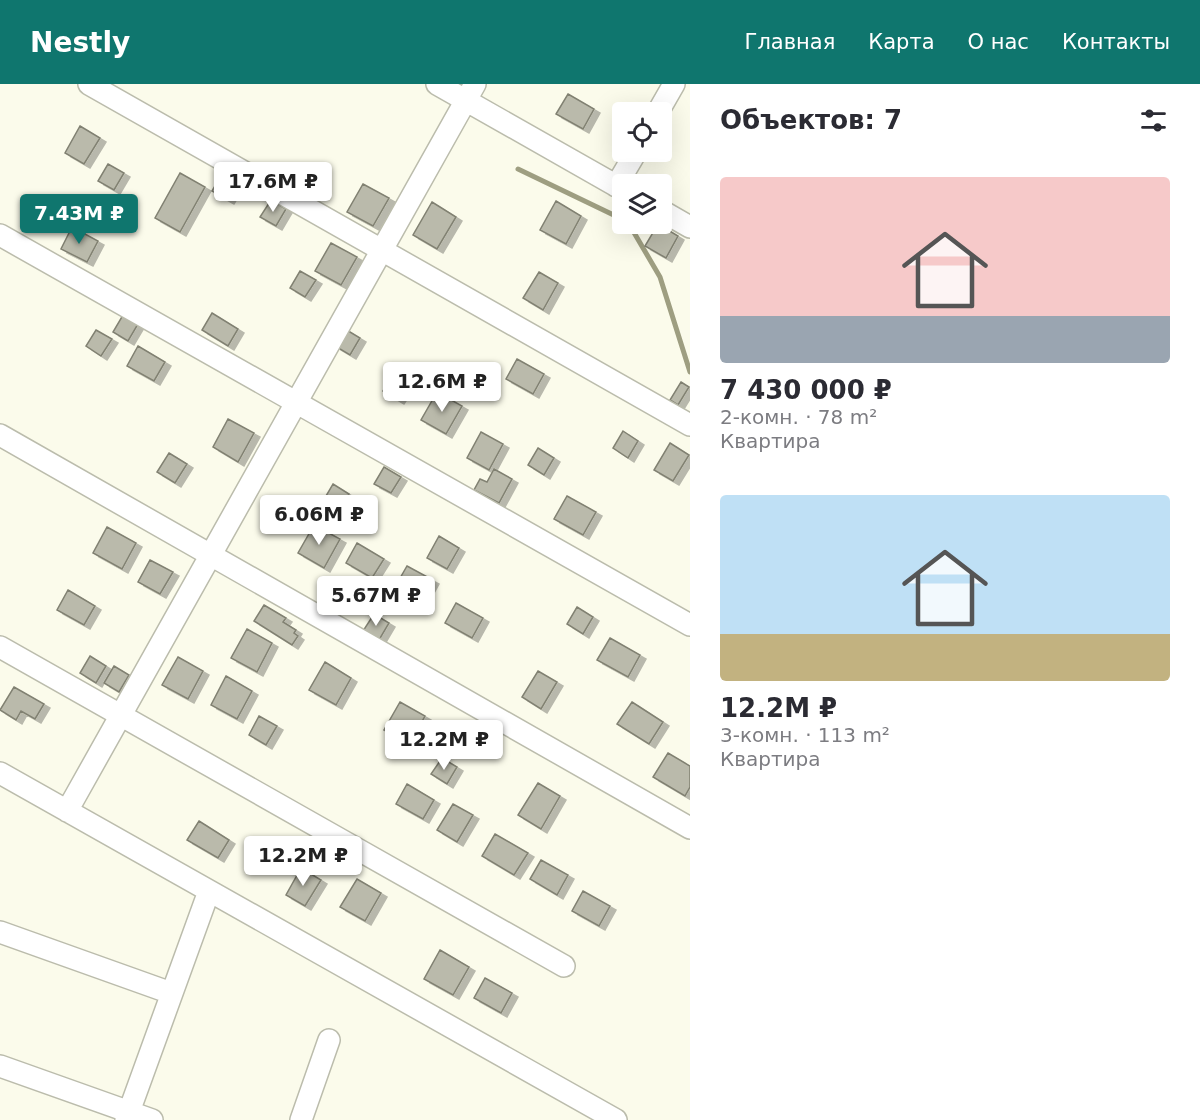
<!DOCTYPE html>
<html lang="ru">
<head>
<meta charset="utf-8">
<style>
  :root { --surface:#fff; --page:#f2f2f3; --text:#2b2b33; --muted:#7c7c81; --accent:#0f766e }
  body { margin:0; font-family:"DejaVu Sans",sans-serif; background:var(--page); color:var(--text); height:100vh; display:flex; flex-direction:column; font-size:22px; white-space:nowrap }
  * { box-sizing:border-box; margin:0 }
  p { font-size:20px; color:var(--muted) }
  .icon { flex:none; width:33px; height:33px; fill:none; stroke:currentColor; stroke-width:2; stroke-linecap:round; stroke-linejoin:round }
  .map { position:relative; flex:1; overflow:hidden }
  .drawer { display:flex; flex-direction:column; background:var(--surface); width:510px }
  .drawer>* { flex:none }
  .fabs { position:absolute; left:612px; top:18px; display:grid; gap:12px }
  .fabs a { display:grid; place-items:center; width:60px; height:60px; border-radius:6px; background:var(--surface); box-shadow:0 6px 24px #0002; font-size:30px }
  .price { position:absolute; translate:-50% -51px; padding:0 14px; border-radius:6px; background:#fff; color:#222; font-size:20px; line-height:39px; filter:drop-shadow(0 2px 3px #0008) }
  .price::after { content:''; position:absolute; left:50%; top:36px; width:18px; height:14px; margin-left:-9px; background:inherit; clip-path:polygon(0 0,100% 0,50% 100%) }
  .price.on { background:var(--accent); color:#fff }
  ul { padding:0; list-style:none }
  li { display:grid; align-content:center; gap:12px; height:318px; padding:0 30px }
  li span { display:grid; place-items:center; height:186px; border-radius:6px; color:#555 }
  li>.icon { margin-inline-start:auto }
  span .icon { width:108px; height:108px; fill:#fffc; stroke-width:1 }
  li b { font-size:26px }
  h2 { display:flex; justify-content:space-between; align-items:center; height:72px; padding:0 30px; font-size:26px }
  header { display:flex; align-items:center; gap:36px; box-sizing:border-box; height:84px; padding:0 30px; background:var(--accent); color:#fff }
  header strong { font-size:28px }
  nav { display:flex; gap:33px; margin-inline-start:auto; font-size:21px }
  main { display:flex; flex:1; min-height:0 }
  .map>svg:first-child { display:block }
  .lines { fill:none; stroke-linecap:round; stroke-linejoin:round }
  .stream { stroke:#9e9e81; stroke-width:5 }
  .building { fill:#babaab; stroke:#818172; stroke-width:1.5; filter:url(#shadow) }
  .minor-casing { stroke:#bbbcac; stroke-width:24 }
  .minor { stroke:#fff; stroke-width:21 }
</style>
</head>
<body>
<header>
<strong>Nestly</strong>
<nav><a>Главная</a><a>Карта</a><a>О нас</a><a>Контакты</a></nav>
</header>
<main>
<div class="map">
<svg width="690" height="1036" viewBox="0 0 690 1036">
  <defs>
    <filter id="shadow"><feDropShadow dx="6" dy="4" stdDeviation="0" flood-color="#0004"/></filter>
  </defs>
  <rect width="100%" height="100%" fill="#fbfbeb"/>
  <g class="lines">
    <path class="stream" d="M518,85L622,135
      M629,140L660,193L690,288"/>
  </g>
  <path class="building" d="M568,10L594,25L583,45L556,30Z
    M80,42L100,54L84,80L65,69Z
    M108,80L124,89L114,106L98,97Z
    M180,89L205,103L180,148L155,134Z
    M222,90L238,99L228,116L212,107Z
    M363,100L389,114L373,142L347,128Z
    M271,116L286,125L276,142L260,133Z
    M556,117L581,132L566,160L540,146Z
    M432,118L456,133L437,165L413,151Z
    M658,140L678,152L666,174L645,162Z
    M72,143L98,157L87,178L61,165Z
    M331,159L357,173L341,201L315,187Z
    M300,187L316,196L305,213L290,204Z
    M539,188L558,199L543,226L523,214Z
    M212,229L238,245L228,262L202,246Z
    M123,231L138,240L128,257L113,248Z
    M345,245L360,254L350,271L335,262Z
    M96,246L112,255L101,272L86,262Z
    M138,262L165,278L154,297L127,282Z
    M517,275L544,290L533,310L506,295Z
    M393,290L409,299L398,316L383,307Z
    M681,298L689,303L678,321L670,316Z
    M437,308L462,322L446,350L421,336Z
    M228,335L254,349L238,378L213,363Z
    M623,347L638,357L628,374L613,364Z
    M481,348L503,360L489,386L467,374Z
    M670,359L689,371L673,397L654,386Z
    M538,364L554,374L544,391L528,381Z
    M169,369L187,380L175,399L157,388Z
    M384,383L401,393L391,409L374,400Z
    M494,385L512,395L499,419L474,406L480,395L487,398Z
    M333,400L349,410L338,427L323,417Z
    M567,412L596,428L583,451L554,435Z
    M314,441L340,455L324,484L298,469Z
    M107,443L136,459L122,485L93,469Z
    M439,452L459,464L447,485L427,474Z
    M357,459L384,475L372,494L346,479Z
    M150,476L173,488L160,510L138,498Z
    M407,482L433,496L417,525L391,510Z
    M68,506L95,522L84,541L57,526Z
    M456,519L483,534L472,554L445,539Z
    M264,521L286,534L283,538L296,546L294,549L298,552L292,561L254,537Z
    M577,523L593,533L583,550L567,540Z
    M374,530L389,539L379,556L363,547Z
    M247,545L272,559L257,588L231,574Z
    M610,554L640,571L628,593L597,576Z
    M90,572L106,582L96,599L80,589Z
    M178,573L203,587L188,615L162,601Z
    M325,578L351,594L336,621L309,606Z
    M114,582L129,591L119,608L104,599Z
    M538,587L557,598L541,625L522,613Z
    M226,592L252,607L237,635L211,621Z
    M14,603L44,620L35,635L21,627L16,636L0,626Z
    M400,618L425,632L409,661L384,646Z
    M632,618L663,638L649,660L617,640Z
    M259,632L277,642L266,661L249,651Z
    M668,669L690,682V703L685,712L653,693Z
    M442,674L457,683L447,700L431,690Z
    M538,699L560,712L541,745L518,731Z
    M407,700L434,716L423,735L396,720Z
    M453,720L473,731L457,758L437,746Z
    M199,737L229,756L218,774L187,756Z
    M495,750L528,769L514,791L482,772Z
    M541,776L568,791L557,811L530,795Z
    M301,784L321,796L305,822L286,811Z
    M357,795L381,809L365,837L340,823Z
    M583,807L610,822L599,842L572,827Z
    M440,866L469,883L453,911L424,895Z
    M485,894L512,909L501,929L474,914Z"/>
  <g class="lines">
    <defs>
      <path id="minor" d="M89,0L690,341
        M437,0L622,105
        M658,28L674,0
        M616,102L636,68
        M662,127L690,143
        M0,151L690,541
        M0,351L690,744
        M0,563L564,882
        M0,689L616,1036
        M67,727L475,0
        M0,848L171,909
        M0,982L152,1036
        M126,1036L209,807
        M301,1036L329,956"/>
    </defs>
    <use href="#minor" class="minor-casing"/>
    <use href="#minor" class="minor"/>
  </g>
</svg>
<div class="fabs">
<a><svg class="icon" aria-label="locate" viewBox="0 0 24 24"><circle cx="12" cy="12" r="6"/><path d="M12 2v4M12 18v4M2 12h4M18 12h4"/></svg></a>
<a><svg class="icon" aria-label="layers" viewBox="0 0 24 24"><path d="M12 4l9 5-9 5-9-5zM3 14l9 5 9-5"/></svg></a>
</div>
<b class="price" style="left:273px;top:129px">17.6M ₽</b>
<b class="price on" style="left:79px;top:161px">7.43M ₽</b>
<b class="price" style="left:442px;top:329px">12.6M ₽</b>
<b class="price" style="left:319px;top:462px">6.06M ₽</b>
<b class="price" style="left:376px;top:543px">5.67M ₽</b>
<b class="price" style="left:444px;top:687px">12.2M ₽</b>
<b class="price" style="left:303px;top:803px">12.2M ₽</b>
</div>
<section class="drawer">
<h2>Объектов: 7<svg class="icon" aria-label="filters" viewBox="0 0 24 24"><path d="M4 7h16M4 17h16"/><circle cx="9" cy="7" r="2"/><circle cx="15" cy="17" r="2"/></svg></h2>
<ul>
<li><span style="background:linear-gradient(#f6c9c9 75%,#9aa5b1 0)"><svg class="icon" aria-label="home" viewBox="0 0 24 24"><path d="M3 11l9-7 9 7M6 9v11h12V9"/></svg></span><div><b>7 430 000 ₽</b><p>2-комн. · 78 m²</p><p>Квартира</p></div></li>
<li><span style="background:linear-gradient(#bfe0f5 75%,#c2b280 0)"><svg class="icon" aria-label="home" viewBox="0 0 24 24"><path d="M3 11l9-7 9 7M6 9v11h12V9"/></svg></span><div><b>12.2M ₽</b><p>3-комн. · 113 m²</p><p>Квартира</p></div></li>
</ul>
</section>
</main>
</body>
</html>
